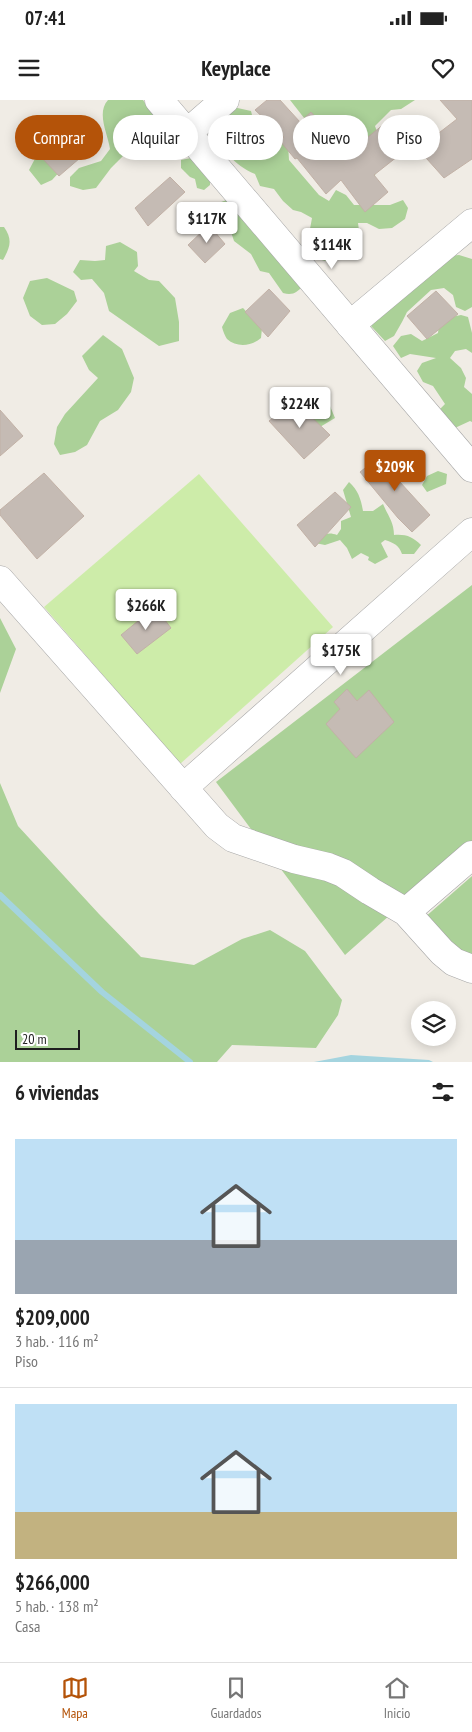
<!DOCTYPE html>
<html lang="es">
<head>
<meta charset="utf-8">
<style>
  :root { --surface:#fff; --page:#f6f6f6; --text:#222; --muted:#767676; --line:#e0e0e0; --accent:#b45309 }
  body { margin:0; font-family:"PT Sans Narrow",sans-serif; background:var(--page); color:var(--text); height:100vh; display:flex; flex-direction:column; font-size:19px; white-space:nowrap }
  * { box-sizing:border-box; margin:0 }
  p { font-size:16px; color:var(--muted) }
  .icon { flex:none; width:28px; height:28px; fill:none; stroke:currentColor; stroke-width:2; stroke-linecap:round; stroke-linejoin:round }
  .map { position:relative; height:962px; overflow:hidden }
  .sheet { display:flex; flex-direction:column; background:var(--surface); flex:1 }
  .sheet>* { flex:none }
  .top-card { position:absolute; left:15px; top:15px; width:442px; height:45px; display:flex; gap:10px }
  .buttons { position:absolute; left:411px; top:901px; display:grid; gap:10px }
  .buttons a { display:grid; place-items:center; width:45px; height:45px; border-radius:50%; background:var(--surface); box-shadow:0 2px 12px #0003; font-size:25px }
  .scale { position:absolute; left:15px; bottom:12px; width:65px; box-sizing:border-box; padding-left:5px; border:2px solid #1f1f1f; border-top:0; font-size:14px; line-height:18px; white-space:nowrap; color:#1f1f1f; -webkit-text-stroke:4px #fff; paint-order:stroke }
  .price { position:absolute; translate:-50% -42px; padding:0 11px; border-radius:5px; background:#fff; color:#222; font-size:16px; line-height:32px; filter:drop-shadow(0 1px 2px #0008) }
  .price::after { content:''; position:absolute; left:50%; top:30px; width:15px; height:11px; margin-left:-8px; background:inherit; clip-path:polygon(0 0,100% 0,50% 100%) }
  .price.on { background:var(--accent); color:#fff }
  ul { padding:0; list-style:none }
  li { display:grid; align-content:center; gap:10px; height:265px; padding:0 15px }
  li+li { border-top:1px solid var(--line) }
  li span { display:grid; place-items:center; height:155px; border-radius:0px; color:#555 }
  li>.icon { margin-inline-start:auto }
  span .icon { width:90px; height:90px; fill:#fffc; stroke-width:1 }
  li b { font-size:21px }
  h2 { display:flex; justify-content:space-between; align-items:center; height:60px; padding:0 15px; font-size:21px }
  .pill { padding:0 18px; border-radius:22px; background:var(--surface); box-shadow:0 2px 12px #0003; font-size:18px; line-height:45px }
  .pill.on { background:var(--accent); color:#fff }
  .status { display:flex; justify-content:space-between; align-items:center; height:35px; padding:0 25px; background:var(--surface); direction:ltr }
  .status svg { height:14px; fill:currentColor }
  header { display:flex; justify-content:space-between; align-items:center; height:65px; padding:0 15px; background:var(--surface); font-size:22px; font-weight:700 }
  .dock { display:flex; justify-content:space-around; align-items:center; height:70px; border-top:1px solid var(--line); background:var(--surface); font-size:14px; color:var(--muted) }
  .dock a { display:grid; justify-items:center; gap:2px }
  .dock .on { color:var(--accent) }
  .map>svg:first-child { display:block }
  .grass { fill:#cdeca9 }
  .forest { fill:#abd198 }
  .water { fill:#a4d4df }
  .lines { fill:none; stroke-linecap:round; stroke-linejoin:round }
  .stream { stroke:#a4d4df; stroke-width:6 }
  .building { fill:#c5bbb4; stroke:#c2b1a6 }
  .minor-casing { stroke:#a6a6a6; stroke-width:29 }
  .minor { stroke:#fff; stroke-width:28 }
</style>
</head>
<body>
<div class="status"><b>07:41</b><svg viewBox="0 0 49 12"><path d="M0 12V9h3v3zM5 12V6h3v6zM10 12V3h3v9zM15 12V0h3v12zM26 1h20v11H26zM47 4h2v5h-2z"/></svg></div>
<header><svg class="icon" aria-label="menu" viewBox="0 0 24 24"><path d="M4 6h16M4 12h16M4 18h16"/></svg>Keyplace<svg class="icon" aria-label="heart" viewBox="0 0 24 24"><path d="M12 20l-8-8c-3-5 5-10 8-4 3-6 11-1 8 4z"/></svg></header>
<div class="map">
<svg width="472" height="962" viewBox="0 0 472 962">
  <rect width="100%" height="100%" fill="#f0ece5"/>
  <path class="grass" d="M199,374L333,527L180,664L44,507Z"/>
  <path class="forest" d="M108,0H143L151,12L161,18L164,29L156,34L139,49L124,55L111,68L96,88L83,90L70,86V77L79,68L101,61L110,49C108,34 96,13 108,0Z
    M290,0H415L401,9L391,10L375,26C381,39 377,67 374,81L356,58L354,48L346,47L341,52L321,32L327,23L322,20L314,24L308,23Z
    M233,7L251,11L254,23L266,26L275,35L287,28L289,60L319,95L329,101L336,90L346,95L354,105H390L403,100L408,108L405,119L392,128L379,129L367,123H358L360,138L349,145L340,143L338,150L326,161L317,159L310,129L312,118L301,112L293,110L283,101L274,89L260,86L255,74C233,65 221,48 214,26Z
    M38,53L50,55L64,67L52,80L41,85L29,70Z
    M191,58L210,78V85L204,90L197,88L195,79L190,77L181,68V60Z
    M229,99L303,186C297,192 293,196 283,193L269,173L260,171L251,154L234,141L231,132L220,121L216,104Z
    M0,127H4C13,140 10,147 3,160L0,159Z
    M120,142L137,152L138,166L134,171L149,180L159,181L175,198L179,222V241L159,246L109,211L104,193L92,179L81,180L73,172L80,160L95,161L105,160L106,146Z
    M459,155L472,159V207L465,211L456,207L453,195L444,188L431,190L407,212L402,222L394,236L385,241L371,226L381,210L423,182L424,174L448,156Z
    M47,178L74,191L77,201L67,214L55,224L42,225L30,216L23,198L30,181Z
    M243,208L262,228L261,238C252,246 237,248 227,239C225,236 223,231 222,227L230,213Z
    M461,215L468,217L472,233V253L466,249L455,251L450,258L461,268L466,278L464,287L472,294V322L470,321L457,327L446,328L440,319V309L445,304L433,286L423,282L417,271L422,263L436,258L410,254L401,258L393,246L401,236L411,234L422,241L438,233L439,224L451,217Z
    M103,235L122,249L134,278L131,292L118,310L100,321L87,345L75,352L60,355L54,344L57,327L65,314L98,278L89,270L82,256Z
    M319,302L330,306L335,318L320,327L307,315L308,306Z
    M438,371L447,374L446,384L427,392L422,385L427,376Z
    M349,382C358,390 361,399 363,411H373L383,404C388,416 394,422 394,435C406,434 413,437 421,445L414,454H402C399,445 394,443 385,440L381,443L388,457L375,464L368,460L369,457L361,453L352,459L347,448L340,440L325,445L315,443C322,435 327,431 337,435L341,429V421L351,417L343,390Z
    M472,485V742L345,855L216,682Z
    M0,518L16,549L0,593Z
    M0,683L18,726L99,814L141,857L194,865L242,839L270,830L305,851L342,900L338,915L316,948L232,945L217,962H0Z
    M472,776V859L408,832Z"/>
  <path class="water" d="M351,955L429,960L433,962H314Z"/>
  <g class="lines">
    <path class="stream" d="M0,795L102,892L190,962"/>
  </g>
  <path class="building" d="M267,0H280L300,22L311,12L347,54L389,20L412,45L374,75L388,92L365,112L341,80L326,94L297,58L295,59L280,41L284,37L255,10Z
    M440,0H472V59L444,78L418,49L457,19Z
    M63,35L80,58L59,76L40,56Z
    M170,77L185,92L148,126L135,108Z
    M209,125L225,144L205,163L188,145Z
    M269,189L290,211L268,237L245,212Z
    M436,191L458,214L427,239L407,216Z
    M295,301L330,335L304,359L269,321Z
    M0,310L23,336L0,356Z
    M384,353L406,374L399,381L430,415L412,432L398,418L360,372Z
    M44,373L84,416L37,459L0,415V410Z
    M335,392L351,407L315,447L297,425Z
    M155,507L171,528L137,554L121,535Z
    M347,589L357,601L369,590L394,622L356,658L326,624L340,609L334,602Z"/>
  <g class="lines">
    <defs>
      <path id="minor" d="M159,0L472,368
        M187,33L225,0
        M350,225L472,123
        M0,480L217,726L233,738L294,759L328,767L343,773L370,791L406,812L442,852L454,862L472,869
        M183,688L472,432
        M406,812L472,755"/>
    </defs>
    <use href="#minor" class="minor-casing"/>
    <use href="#minor" class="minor"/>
  </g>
</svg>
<div class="buttons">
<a><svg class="icon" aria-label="layers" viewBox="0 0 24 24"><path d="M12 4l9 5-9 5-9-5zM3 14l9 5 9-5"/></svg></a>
</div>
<div class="scale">20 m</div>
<b class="price" style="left:207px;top:144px">$117K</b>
<b class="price" style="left:332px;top:170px">$114K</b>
<b class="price" style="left:300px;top:329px">$224K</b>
<b class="price on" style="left:395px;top:392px">$209K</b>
<b class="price" style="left:146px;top:531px">$266K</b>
<b class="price" style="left:341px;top:576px">$175K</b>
<div class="top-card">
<a class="pill on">Comprar</a>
<a class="pill">Alquilar</a>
<a class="pill">Filtros</a>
<a class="pill">Nuevo</a>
<a class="pill">Piso</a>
</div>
</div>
<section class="sheet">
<h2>6 viviendas<svg class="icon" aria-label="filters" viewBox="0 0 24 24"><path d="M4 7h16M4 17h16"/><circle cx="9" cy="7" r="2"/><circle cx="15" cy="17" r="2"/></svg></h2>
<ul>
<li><span style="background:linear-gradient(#bfe0f5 65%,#9aa5b1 0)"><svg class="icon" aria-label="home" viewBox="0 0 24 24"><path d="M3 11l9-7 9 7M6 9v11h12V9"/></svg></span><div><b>$209,000</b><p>3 hab. · 116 m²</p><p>Piso</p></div></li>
<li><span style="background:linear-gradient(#bfe0f5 70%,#c2b280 0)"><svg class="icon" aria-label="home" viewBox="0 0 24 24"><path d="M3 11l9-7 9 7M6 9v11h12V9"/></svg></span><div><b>$266,000</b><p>5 hab. · 138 m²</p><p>Casa</p></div></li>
</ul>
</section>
<nav class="dock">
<a class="on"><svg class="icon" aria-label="map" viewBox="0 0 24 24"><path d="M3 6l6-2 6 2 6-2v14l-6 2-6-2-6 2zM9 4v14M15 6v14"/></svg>Mapa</a>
<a><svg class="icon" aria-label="saved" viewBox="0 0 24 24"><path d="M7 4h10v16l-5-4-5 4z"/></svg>Guardados</a>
<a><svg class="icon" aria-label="home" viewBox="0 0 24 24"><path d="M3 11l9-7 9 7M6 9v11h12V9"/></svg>Inicio</a>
</nav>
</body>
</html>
